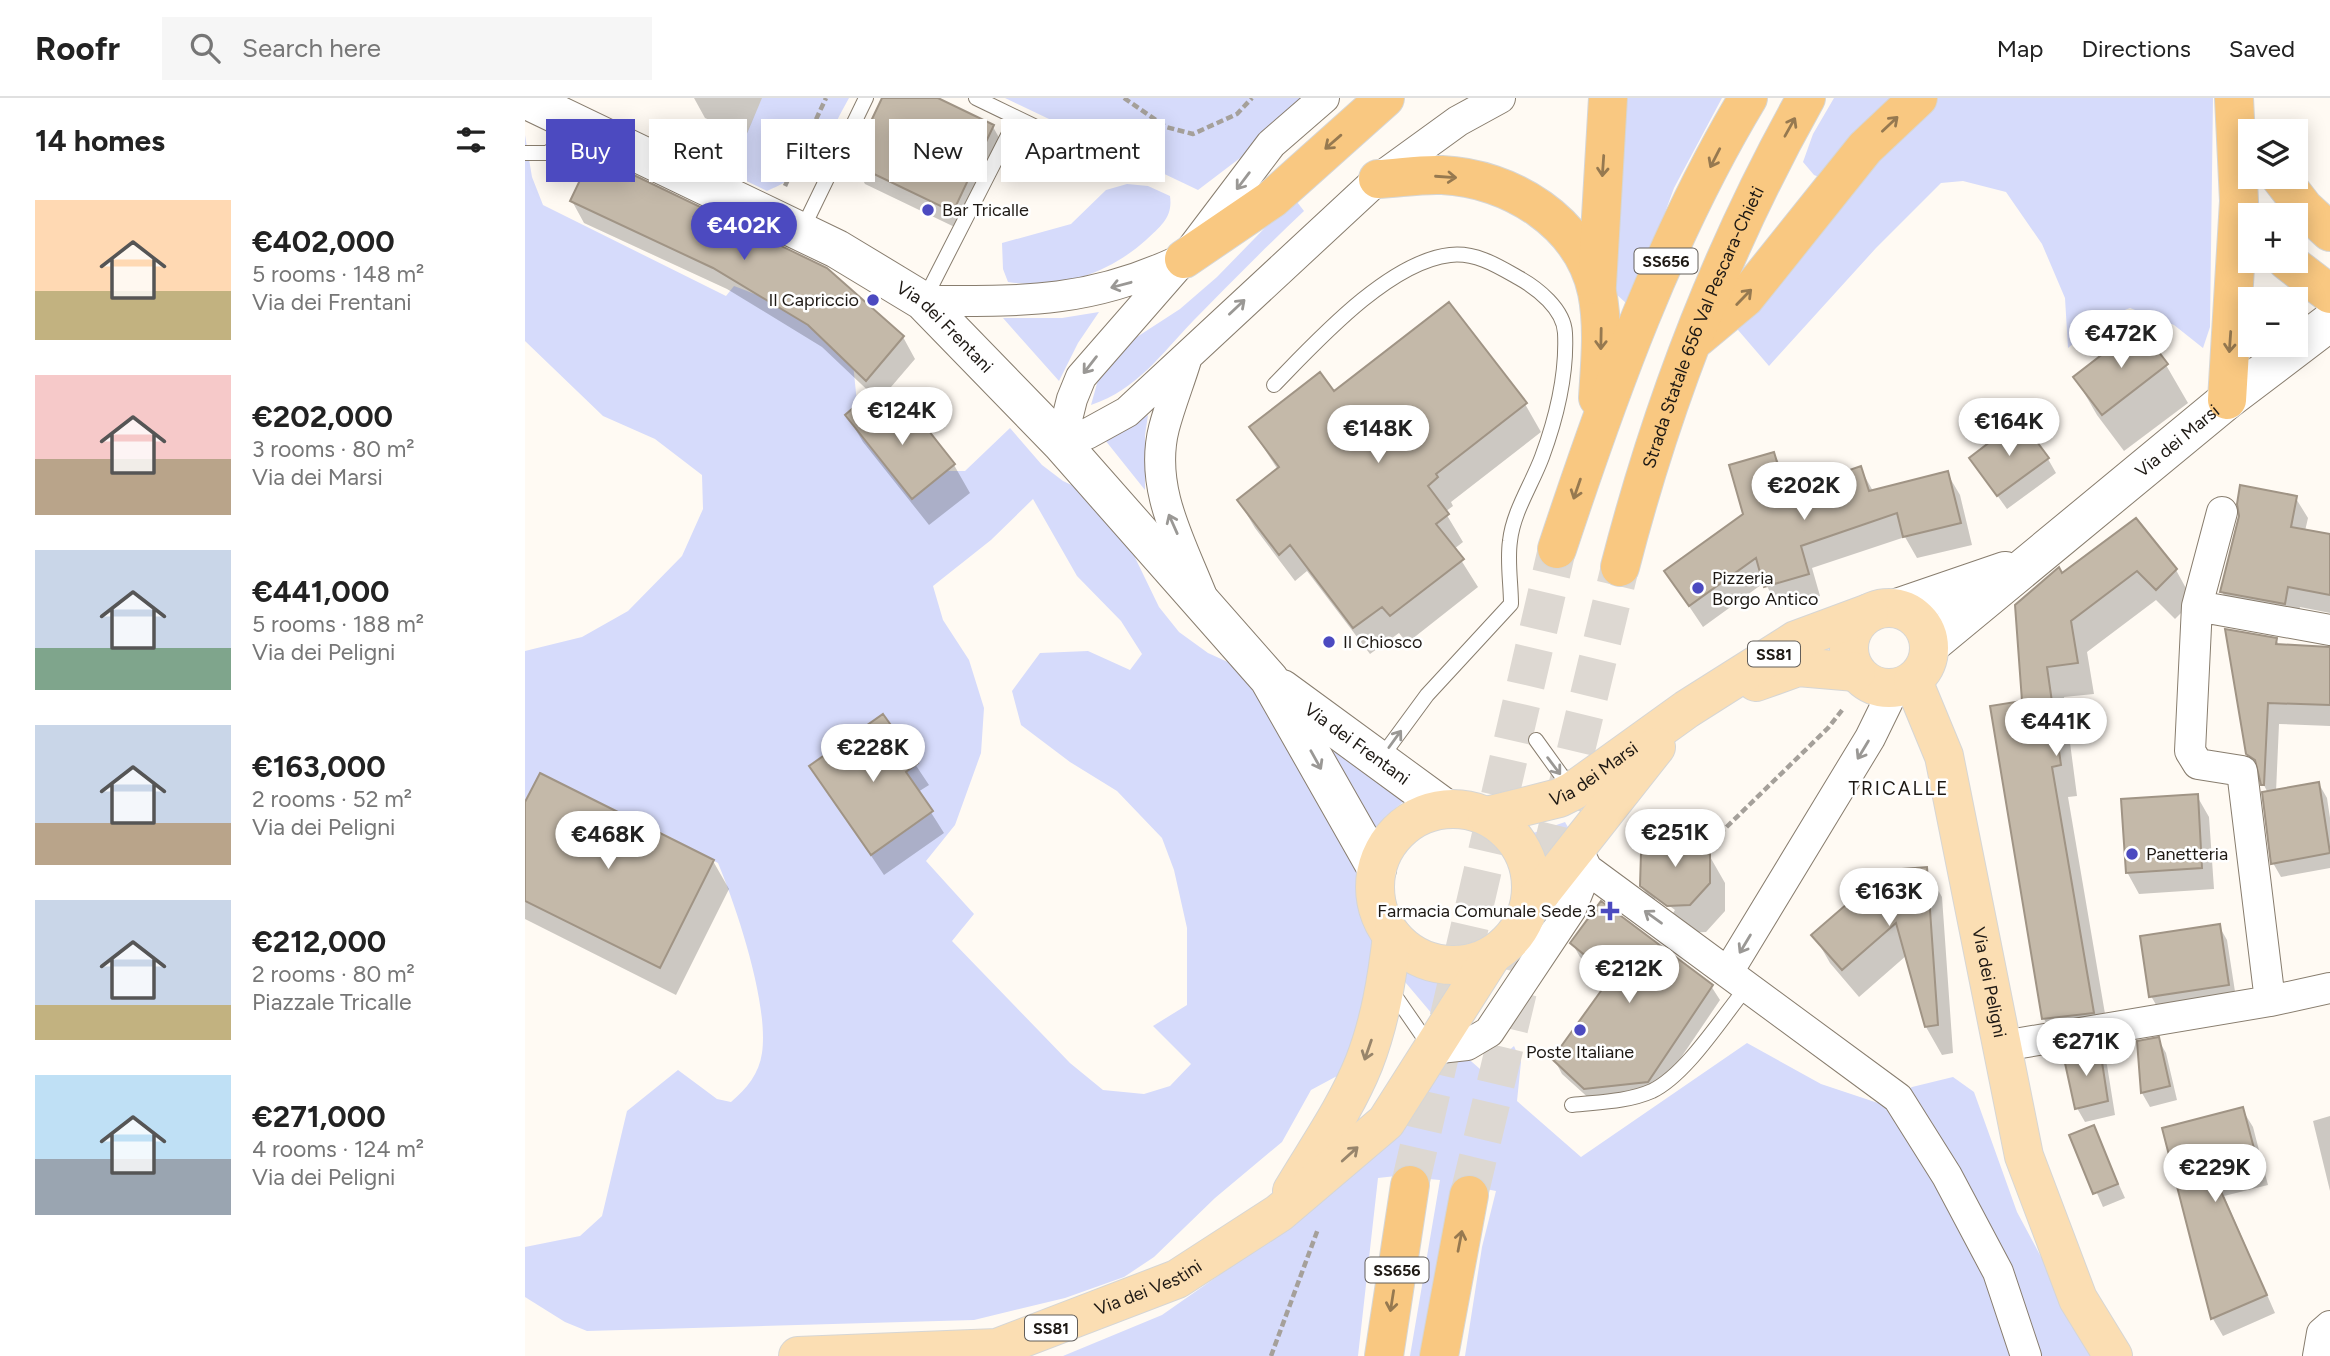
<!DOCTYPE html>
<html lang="en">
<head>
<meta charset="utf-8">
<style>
  :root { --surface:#fff; --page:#f6f6f6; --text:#222; --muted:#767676; --line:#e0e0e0; --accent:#4c4ac0 }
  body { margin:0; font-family:Figtree,sans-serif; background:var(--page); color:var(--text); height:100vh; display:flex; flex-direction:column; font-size:26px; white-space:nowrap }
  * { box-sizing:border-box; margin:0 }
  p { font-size:23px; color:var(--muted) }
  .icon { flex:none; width:38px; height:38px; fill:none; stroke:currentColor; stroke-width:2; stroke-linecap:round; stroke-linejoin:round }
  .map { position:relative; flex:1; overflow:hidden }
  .drawer { display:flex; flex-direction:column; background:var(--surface); width:525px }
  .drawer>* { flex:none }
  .guide { position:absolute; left:21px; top:21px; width:665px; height:63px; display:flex; gap:14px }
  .buttons { position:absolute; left:1713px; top:21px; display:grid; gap:14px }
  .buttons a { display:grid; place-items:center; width:70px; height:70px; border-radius:0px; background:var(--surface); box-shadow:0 4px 18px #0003; font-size:35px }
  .price { position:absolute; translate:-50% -60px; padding:0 16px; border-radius:24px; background:#fff; color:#222; font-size:23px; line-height:46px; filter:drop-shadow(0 2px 4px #0008) }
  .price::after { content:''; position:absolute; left:50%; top:42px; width:21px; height:16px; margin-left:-10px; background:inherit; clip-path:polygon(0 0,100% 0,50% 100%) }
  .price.on { background:var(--accent); color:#fff }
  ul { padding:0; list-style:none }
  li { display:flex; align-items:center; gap:21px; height:175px; padding:0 35px }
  li span { display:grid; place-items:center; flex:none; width:196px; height:140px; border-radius:0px; color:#555 }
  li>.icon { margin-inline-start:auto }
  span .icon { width:84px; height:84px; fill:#fffc; stroke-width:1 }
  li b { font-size:30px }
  h2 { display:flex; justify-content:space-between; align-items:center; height:84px; padding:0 35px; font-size:30px }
  .tag { padding:0 24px; border-radius:0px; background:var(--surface); box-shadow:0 4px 18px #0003; font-size:24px; line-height:63px }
  .tag.on { background:var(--accent); color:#fff }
  header { display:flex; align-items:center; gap:42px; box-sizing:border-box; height:98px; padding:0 35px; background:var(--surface); border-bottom:2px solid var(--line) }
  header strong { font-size:33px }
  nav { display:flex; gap:38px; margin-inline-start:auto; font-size:24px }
  .search { width:490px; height:63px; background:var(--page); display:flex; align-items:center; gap:18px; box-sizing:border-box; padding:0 24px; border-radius:0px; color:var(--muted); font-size:26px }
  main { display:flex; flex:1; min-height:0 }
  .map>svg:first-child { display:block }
  .green { fill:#d6dbfb; fill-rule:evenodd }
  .shadow { fill:#0003; fill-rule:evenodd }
  .building { fill:#c4b9a9; stroke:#a09485; stroke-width:2 }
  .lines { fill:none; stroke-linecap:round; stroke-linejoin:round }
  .highway-tunnel { stroke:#ddd8d2; stroke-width:38; stroke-dasharray:38 19; stroke-linecap:butt }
  .lane-casing { stroke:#887d6e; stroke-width:16 }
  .street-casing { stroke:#887d6e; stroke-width:32 }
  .secondary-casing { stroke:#887d6e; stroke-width:40 }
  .primary-casing { stroke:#d6d6d5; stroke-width:40 }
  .highway-casing { stroke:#d6d6d5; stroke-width:40 }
  .path { stroke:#a5a09a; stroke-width:4.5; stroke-dasharray:7 3.5; stroke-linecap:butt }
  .lane { stroke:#fff; stroke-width:14 }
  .street { stroke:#fff; stroke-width:30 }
  .secondary { stroke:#fff; stroke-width:38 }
  .primary { stroke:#fbdeb3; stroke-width:38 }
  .highway { stroke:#f9c881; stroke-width:38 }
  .oneway { stroke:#967950 }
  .oneway2 { stroke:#9a9895 }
  .oneway3 { stroke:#98856b }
  .poi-dot { fill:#4c4ac0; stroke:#fff; stroke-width:2.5 }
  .labels { text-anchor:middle; stroke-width:5; stroke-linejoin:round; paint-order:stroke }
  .shield { fill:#fff; stroke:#625e5a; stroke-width:2 }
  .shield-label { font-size:16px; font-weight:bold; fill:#1e1914 }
  .poi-label { font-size:18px; fill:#1e1914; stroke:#fff; text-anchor:start }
  .street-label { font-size:18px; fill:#1e1914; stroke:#fff }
  .neighbourhood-label { font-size:19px; letter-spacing:2px; fill:#1e1914; stroke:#fff }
</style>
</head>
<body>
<header>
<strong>Roofr</strong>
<div class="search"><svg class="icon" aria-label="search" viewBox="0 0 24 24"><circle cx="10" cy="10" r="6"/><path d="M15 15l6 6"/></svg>Search here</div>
<nav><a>Map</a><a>Directions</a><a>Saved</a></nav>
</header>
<main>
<section class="drawer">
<h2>14 homes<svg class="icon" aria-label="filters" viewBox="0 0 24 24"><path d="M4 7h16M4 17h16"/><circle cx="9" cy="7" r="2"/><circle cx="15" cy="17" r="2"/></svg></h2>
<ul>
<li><span style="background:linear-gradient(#ffd9b3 65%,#c2b280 0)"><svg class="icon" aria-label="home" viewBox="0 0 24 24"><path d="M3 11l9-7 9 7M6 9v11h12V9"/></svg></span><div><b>€402,000</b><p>5 rooms · 148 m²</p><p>Via dei Frentani</p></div></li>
<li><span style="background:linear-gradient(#f6c9c9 60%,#b9a48a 0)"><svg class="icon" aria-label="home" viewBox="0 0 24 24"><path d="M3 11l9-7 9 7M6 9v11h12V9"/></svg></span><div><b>€202,000</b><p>3 rooms · 80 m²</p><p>Via dei Marsi</p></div></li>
<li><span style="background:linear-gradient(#c9d6e8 70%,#7fa58c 0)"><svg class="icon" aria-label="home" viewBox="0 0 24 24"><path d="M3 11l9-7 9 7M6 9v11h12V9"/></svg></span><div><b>€441,000</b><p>5 rooms · 188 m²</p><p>Via dei Peligni</p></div></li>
<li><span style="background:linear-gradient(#c9d6e8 70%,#b9a48a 0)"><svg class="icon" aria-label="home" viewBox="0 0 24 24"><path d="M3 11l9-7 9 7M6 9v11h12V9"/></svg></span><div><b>€163,000</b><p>2 rooms · 52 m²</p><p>Via dei Peligni</p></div></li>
<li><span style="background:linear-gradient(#c9d6e8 75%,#c2b280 0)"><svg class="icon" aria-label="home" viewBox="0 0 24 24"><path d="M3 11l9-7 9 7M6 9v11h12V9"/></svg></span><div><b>€212,000</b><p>2 rooms · 80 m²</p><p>Piazzale Tricalle</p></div></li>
<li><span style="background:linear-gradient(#bfe0f5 60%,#9aa5b1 0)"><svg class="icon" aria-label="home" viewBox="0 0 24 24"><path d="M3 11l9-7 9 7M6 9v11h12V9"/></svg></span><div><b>€271,000</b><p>4 rooms · 124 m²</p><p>Via dei Peligni</p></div></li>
</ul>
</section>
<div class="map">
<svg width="1805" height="1258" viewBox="0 0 1805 1258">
  <rect width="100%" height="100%" fill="#fffaf3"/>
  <path class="green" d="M237,0H324C297,48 296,70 242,93L205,75Z
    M480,0H781L752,32L673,92Z
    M1090,0H1197L1149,90L1114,185L1101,205L1091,196L1084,128Z
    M1309,0H1384L1301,82L1289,77L1278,64L1288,36Z
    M1401,0H1688L1685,229L1678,250L1649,227L1605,210L1579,220L1543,250L1540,200L1517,146L1481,94L1438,83L1416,85L1351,150L1244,268L1207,225Z
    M0,37L7,79L18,107L201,198L209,188C249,202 295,228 327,255L333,315L342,345C377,365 398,374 440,373L485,330L517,367L538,383L561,394L602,443L634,509L654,534L683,555L727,575L844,782L848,854L833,943L812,978L786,992L757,1044L690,1100L629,1159L599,1179L540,1200L449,1222L62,1233L40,1224L0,1199V1149L55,1138L77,1118L102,1013L153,972L192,1001L206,1004C222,990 234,976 237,955C244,906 212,811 193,765C149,742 87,703 38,699C26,698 12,702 0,704V553L57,539L103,513L157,458L178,411L177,377L130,341L78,318L0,243ZM508,401L552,478L596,523L617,556L605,572L563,553L515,555L487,593L496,627L545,664L592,693L637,740L649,772L662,830V907L628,928L666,966L645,988L619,996L578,992L545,965L427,843L449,816L401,763L430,727L456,655L459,610L444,562L418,522L408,488L466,442Z
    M602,86L623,88L645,98C648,119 636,128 621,142C583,176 535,192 483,184L478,171L477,145L546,126L581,92Z
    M769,100L779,113C741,149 704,186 668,223C636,256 613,291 566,307L573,282L598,248L655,211L692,179Z
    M574,214L553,245L534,283L478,220H537Z
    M623,317L620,337V392L576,337L600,331Z
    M773,609L883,700L861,718L846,735Z
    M1040,724L1048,738L1010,779L1003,753L994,740Z
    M875,860L916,871H932L908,917L875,878Z
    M923,943L955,971L964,970L989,948L996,964L992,1003L1056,1059L1222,945L1296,986L1359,1007L1387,989L1428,979L1449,994L1492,1114L1569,1258H940L957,1149L971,1093L930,1085L902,1258H885L915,1082L871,1078L853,1080L833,1258H538L637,1217L763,1129Z"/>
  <path class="shadow" d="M169,0H237L221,38L180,20Z
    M359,0H409L468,29L480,50L440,134L340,86L328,65Z
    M47,103L378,239L390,261L354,303L297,249L202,191L59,125Z
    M923,207L1000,306L1016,334L926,404L928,408L920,414L938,444L929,451L953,489L882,545L874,535L845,556L782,473L770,483L730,430L714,403L753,372L726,330L809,296Z
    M1641,267L1663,305L1599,353L1572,317L1550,279Z
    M387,315L429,367L445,395L404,427L338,344L322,317L368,332Z
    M1249,356L1261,377L1266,394L1335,370L1348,393L1422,375L1435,397L1447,447L1392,460L1380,439L1287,470L1295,498L1253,510L1240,484L1178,529L1141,474L1220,416Z
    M1446,361H1523L1531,375L1482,411Z
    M1770,399L1783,420L1780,433L1805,438V515L1775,509L1771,526L1709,515L1697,494Z
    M1611,422L1651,472L1668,503L1650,521L1631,502L1562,554L1569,596L1539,599L1552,698L1543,699L1585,945L1536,951L1519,921L1499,604L1536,477Z
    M1751,542L1755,548L1805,551V628L1754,626L1751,694L1794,686L1802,700L1805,720V770L1756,779L1748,765L1743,695L1723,656Z
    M358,618L404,687L393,694L419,735L359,777L286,668Z
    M1672,698L1684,719L1689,791L1614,796L1602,774Z
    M0,708L188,763L204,791L151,897L0,821Z
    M1184,757L1200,785V813L1181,834L1159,835L1133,816L1117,788ZM1130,797L1150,812L1148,815L1130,802Z
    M1401,771L1417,799L1428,955L1417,957L1401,929L1382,857L1334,899L1305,865L1289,837Z
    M1694,828L1702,842L1711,900L1634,912L1626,898Z
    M1047,845L1186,888L1195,902L1130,998L1068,1004L1037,976L1029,961L1085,884L1055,859Z
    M1633,941L1641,955L1652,1002L1625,1009L1617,995L1614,945Z
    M1574,953L1582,967L1590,1017L1560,1024L1552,1010Z
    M1717,1011L1728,1029L1743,1087L1699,1098L1750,1215L1698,1238L1688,1221L1639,1031Z
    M1805,1018V1093L1788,1023Z
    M1568,1029L1600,1100L1578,1109L1547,1038Z"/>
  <path class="building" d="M357,0H413L469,27L428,114L326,65Z
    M67,57L302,170L379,238L341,283L283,227L188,170L45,103Z
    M924,204L1002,305L911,376L913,379L903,388L924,416L911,426L939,461L865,518L857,509L828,530L765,447L754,457L712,402L754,369L724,329L795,274L809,293Z
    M1614,228L1643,266L1577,317L1548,279Z
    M342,298L368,329L388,313L430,366L387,401L320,317Z
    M1495,321L1524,360L1472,398L1444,360Z
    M1249,354L1261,394L1336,368L1344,393L1423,373L1436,425L1378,439L1372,415L1276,448L1284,476L1239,489L1231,460L1164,508L1139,473L1218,416L1204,367Z
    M1715,387L1772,398L1766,429L1805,436V497L1763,489L1760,506L1695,494L1714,418L1712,406Z
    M1611,420L1652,471L1631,492L1612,473L1546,523L1553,565L1522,569L1536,667L1527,669L1569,915L1517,921L1465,608L1497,603L1490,507L1534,469L1537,475Z
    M1700,531L1752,540L1751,546L1805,549V607L1743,605L1739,687H1736L1730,662L1721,656Z
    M358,616L393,665L381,674L408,713L346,757L284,668Z
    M15,675L189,762L135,870L0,803V704Z
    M1794,684L1805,755L1746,766L1737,694Z
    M1673,696L1677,770L1601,775L1596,701Z
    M1133,735L1162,737L1185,756V785L1165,807L1142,808L1115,788L1116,755Z
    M1402,769L1413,927L1400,929L1371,825L1317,872L1286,837L1345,786L1339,774Z
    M1076,803L1188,887L1123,984L1059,991L1027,961L1086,879L1045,845Z
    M1695,826L1704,887L1624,899L1615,838Z
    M1634,939L1645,988L1616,995L1612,943Z
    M1575,951L1583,1003L1550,1011L1538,956Z
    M1718,1009L1734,1069L1690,1080L1742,1197L1686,1221L1637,1030Z
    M1569,1027L1593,1086L1568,1096L1544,1037Z"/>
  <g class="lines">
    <path class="highway-tunnel" d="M885,1087L1032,451
      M944,1097L1095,469"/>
    <defs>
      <path id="lane" d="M451,0L598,71
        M0,55H22L54,33
        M277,132L341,0
        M399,202L492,20
        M749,287C791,244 863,164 925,157C951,154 973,168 994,180C1012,190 1039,211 1040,235C1042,275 1031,321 1017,359C1007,386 988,414 985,443C982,463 986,486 986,506L902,597L855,661
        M1011,642L1047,692
        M866,892L906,950
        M1047,1007C1073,1004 1102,1004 1127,993C1162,976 1197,919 1222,889"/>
      <path id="street" d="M398,203C495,203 558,206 649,165
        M661,262C654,285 645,307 639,330C624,389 655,443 676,496
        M536,345L562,336L602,314L853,81L933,23L975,0
        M536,345L547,301L556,279L659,161L746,46L799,0
        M1672,508L1697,414
        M1051,749L1062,771L1373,1000L1422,1078L1473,1174L1501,1258
        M1203,874L1345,640L1369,591
        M1745,903L1805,890
        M1478,948L1745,903L1717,673L1673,666L1665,653L1672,508L1805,532
        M906,951L942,947L964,934L1046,811L1062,771
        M1793,1258L1797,1235L1805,1228"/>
      <g id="secondary">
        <path id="s1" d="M0,1L312,151L398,203L536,345L744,581L852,771"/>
        <path d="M1372,510L1480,473"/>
        <path id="s2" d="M1404,548L1702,302L1805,224"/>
        <path id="s3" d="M757,591L921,711"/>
      </g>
      <g id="primary">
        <circle cx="1364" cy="550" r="40"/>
        <path id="s4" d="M1388,583L1419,658L1499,1058L1553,1201L1588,1258"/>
        <path d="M1231,584L1273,569L1331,574"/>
        <circle cx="928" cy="789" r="78"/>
        <path id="s5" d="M962,718L1034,700L1048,693L1162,611L1271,542L1344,515"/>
        <path d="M1004,810L1131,649"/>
        <path d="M767,1093C792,1051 821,1010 839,965C855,924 862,881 867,838"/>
        <path id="s6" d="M273,1258L472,1250L652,1181L754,1115L861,1024L967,857"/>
      </g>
      <g id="highway">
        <path d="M1755,79L1779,110L1805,134"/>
        <path d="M853,81C874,80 896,76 917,77C985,80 1057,124 1072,194C1079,229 1075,265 1073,300"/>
        <path d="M659,161L747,101L860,0"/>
        <path d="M1762,163L1805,196"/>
        <path d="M1072,187L1083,0"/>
        <path d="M1172,240L1220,200L1340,50L1393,0"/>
        <path d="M1702,302L1714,103L1709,0"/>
        <path d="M1032,451C1083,297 1139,140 1223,0"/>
        <path id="s7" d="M1095,469C1137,306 1199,146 1281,0"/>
        <path d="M859,1258L885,1087"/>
        <path d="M914,1258L944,1097"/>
      </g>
    </defs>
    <use href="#lane" class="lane-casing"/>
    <use href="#street" class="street-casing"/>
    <use href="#secondary" class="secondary-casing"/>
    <use href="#primary" class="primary-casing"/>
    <use href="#highway" class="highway-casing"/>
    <path class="path" d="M599,0L641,29L668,36L712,16L727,0
      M260,88L301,0
      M1179,751L1303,630L1318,611
      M746,1258L793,1131"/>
    <use href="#lane" class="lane"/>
    <use href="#street" class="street"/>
    <use href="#secondary" class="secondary"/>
    <use href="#primary" class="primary"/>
    <use href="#highway" class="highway"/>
  </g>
  <defs><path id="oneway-shaft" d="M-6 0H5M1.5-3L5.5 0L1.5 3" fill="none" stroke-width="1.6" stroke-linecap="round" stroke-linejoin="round" transform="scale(1.75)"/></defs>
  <g class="oneway">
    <use href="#oneway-shaft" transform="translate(1365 26) rotate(-43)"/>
    <use href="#oneway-shaft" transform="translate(1265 29) rotate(-61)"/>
    <use href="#oneway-shaft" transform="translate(808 44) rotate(139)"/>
    <use href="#oneway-shaft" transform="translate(1190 60) rotate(117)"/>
    <use href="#oneway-shaft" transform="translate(1078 68) rotate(94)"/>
    <use href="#oneway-shaft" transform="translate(921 79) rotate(4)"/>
    <use href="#oneway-shaft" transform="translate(1219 199) rotate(-46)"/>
    <use href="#oneway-shaft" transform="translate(1076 241) rotate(91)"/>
    <use href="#oneway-shaft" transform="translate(1705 244) rotate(94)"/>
    <use href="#oneway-shaft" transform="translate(1052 391) rotate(109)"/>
    <use href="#oneway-shaft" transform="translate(935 1143) rotate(-79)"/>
    <use href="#oneway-shaft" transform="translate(867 1203) rotate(99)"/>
  </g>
  <g class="oneway2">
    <use href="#oneway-shaft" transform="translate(718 83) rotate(127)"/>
    <use href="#oneway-shaft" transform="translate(596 187) rotate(165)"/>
    <use href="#oneway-shaft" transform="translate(712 209) rotate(-43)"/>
    <use href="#oneway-shaft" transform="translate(565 267) rotate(128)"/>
    <use href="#oneway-shaft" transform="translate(648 426) rotate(-114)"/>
    <use href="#oneway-shaft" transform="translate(870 641) rotate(-54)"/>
    <use href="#oneway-shaft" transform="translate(1338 652) rotate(121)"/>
    <use href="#oneway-shaft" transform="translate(791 662) rotate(61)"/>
    <use href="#oneway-shaft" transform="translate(1029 668) rotate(53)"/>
    <use href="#oneway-shaft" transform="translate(1128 819) rotate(-144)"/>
    <use href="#oneway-shaft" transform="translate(1220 846) rotate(121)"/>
  </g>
  <g class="oneway3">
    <use href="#oneway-shaft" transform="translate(843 952) rotate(109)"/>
    <use href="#oneway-shaft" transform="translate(825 1056) rotate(-42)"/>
  </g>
  <g class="poi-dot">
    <circle cx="403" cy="112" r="7"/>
    <circle cx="348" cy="202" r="7"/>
    <circle cx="1173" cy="490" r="7"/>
    <circle cx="804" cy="544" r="7"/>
    <circle cx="1607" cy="756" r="7"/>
    <path d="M1081.5 802.5h7v7h7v7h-7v7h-7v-7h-7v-7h7z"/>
    <circle cx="1055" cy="932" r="7"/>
  </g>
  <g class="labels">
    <g class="shield">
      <rect x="1109.5" y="150.5" width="63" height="25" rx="5"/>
      <rect x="1223" y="543.5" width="52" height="25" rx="5"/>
      <rect x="840.5" y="1159.5" width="63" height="25" rx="5"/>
      <rect x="500" y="1217.5" width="52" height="25" rx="5"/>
    </g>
    <g class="shield-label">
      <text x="1141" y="169">SS656</text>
      <text x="1249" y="562">SS81</text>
      <text x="872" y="1178">SS656</text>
      <text x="526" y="1236">SS81</text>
    </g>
    <g class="poi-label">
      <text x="417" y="118">Bar Tricalle</text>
      <text x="334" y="208" text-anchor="end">Il Capriccio</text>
      <text x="1187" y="486">Pizzeria<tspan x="1187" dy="21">Borgo Antico</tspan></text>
      <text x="818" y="550">Il Chiosco</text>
      <text x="1621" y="762">Panetteria</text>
      <text x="1071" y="819" text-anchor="end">Farmacia Comunale Sede 3</text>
      <text x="1055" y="960" text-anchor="middle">Poste Italiane</text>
    </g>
    <g class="street-label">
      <text dy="6" stroke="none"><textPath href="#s1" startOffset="480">Via dei Frentani</textPath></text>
      <text dy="6" stroke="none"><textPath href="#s7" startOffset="254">Strada Statale 656 Val Pescara-Chieti</textPath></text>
      <text dy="6" stroke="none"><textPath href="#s2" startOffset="322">Via dei Marsi</textPath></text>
      <text dy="6" stroke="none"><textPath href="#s3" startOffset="93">Via dei Frentani</textPath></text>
      <text dy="6" stroke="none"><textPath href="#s5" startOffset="116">Via dei Marsi</textPath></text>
      <text dy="6" stroke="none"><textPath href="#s4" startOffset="312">Via dei Peligni</textPath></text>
      <text dy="6" stroke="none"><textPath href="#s6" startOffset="362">Via dei Vestini</textPath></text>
    </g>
    <g class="neighbourhood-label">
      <text x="1374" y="697">TRICALLE</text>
    </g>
  </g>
</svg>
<div class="buttons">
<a><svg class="icon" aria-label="layers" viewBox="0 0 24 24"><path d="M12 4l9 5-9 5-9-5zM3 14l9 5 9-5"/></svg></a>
<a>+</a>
<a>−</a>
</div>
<b class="price on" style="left:219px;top:164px">€402K</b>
<b class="price" style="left:1596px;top:272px">€472K</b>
<b class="price" style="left:377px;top:349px">€124K</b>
<b class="price" style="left:1484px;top:360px">€164K</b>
<b class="price" style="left:853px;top:367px">€148K</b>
<b class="price" style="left:1279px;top:424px">€202K</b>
<b class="price" style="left:1531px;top:660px">€441K</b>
<b class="price" style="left:348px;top:686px">€228K</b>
<b class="price" style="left:1150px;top:771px">€251K</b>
<b class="price" style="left:83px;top:773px">€468K</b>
<b class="price" style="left:1364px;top:830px">€163K</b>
<b class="price" style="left:1104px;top:907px">€212K</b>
<b class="price" style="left:1561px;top:980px">€271K</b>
<b class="price" style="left:1690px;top:1106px">€229K</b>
<div class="guide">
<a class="tag on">Buy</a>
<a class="tag">Rent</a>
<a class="tag">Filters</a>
<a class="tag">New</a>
<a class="tag">Apartment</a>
</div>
</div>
</main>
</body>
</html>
